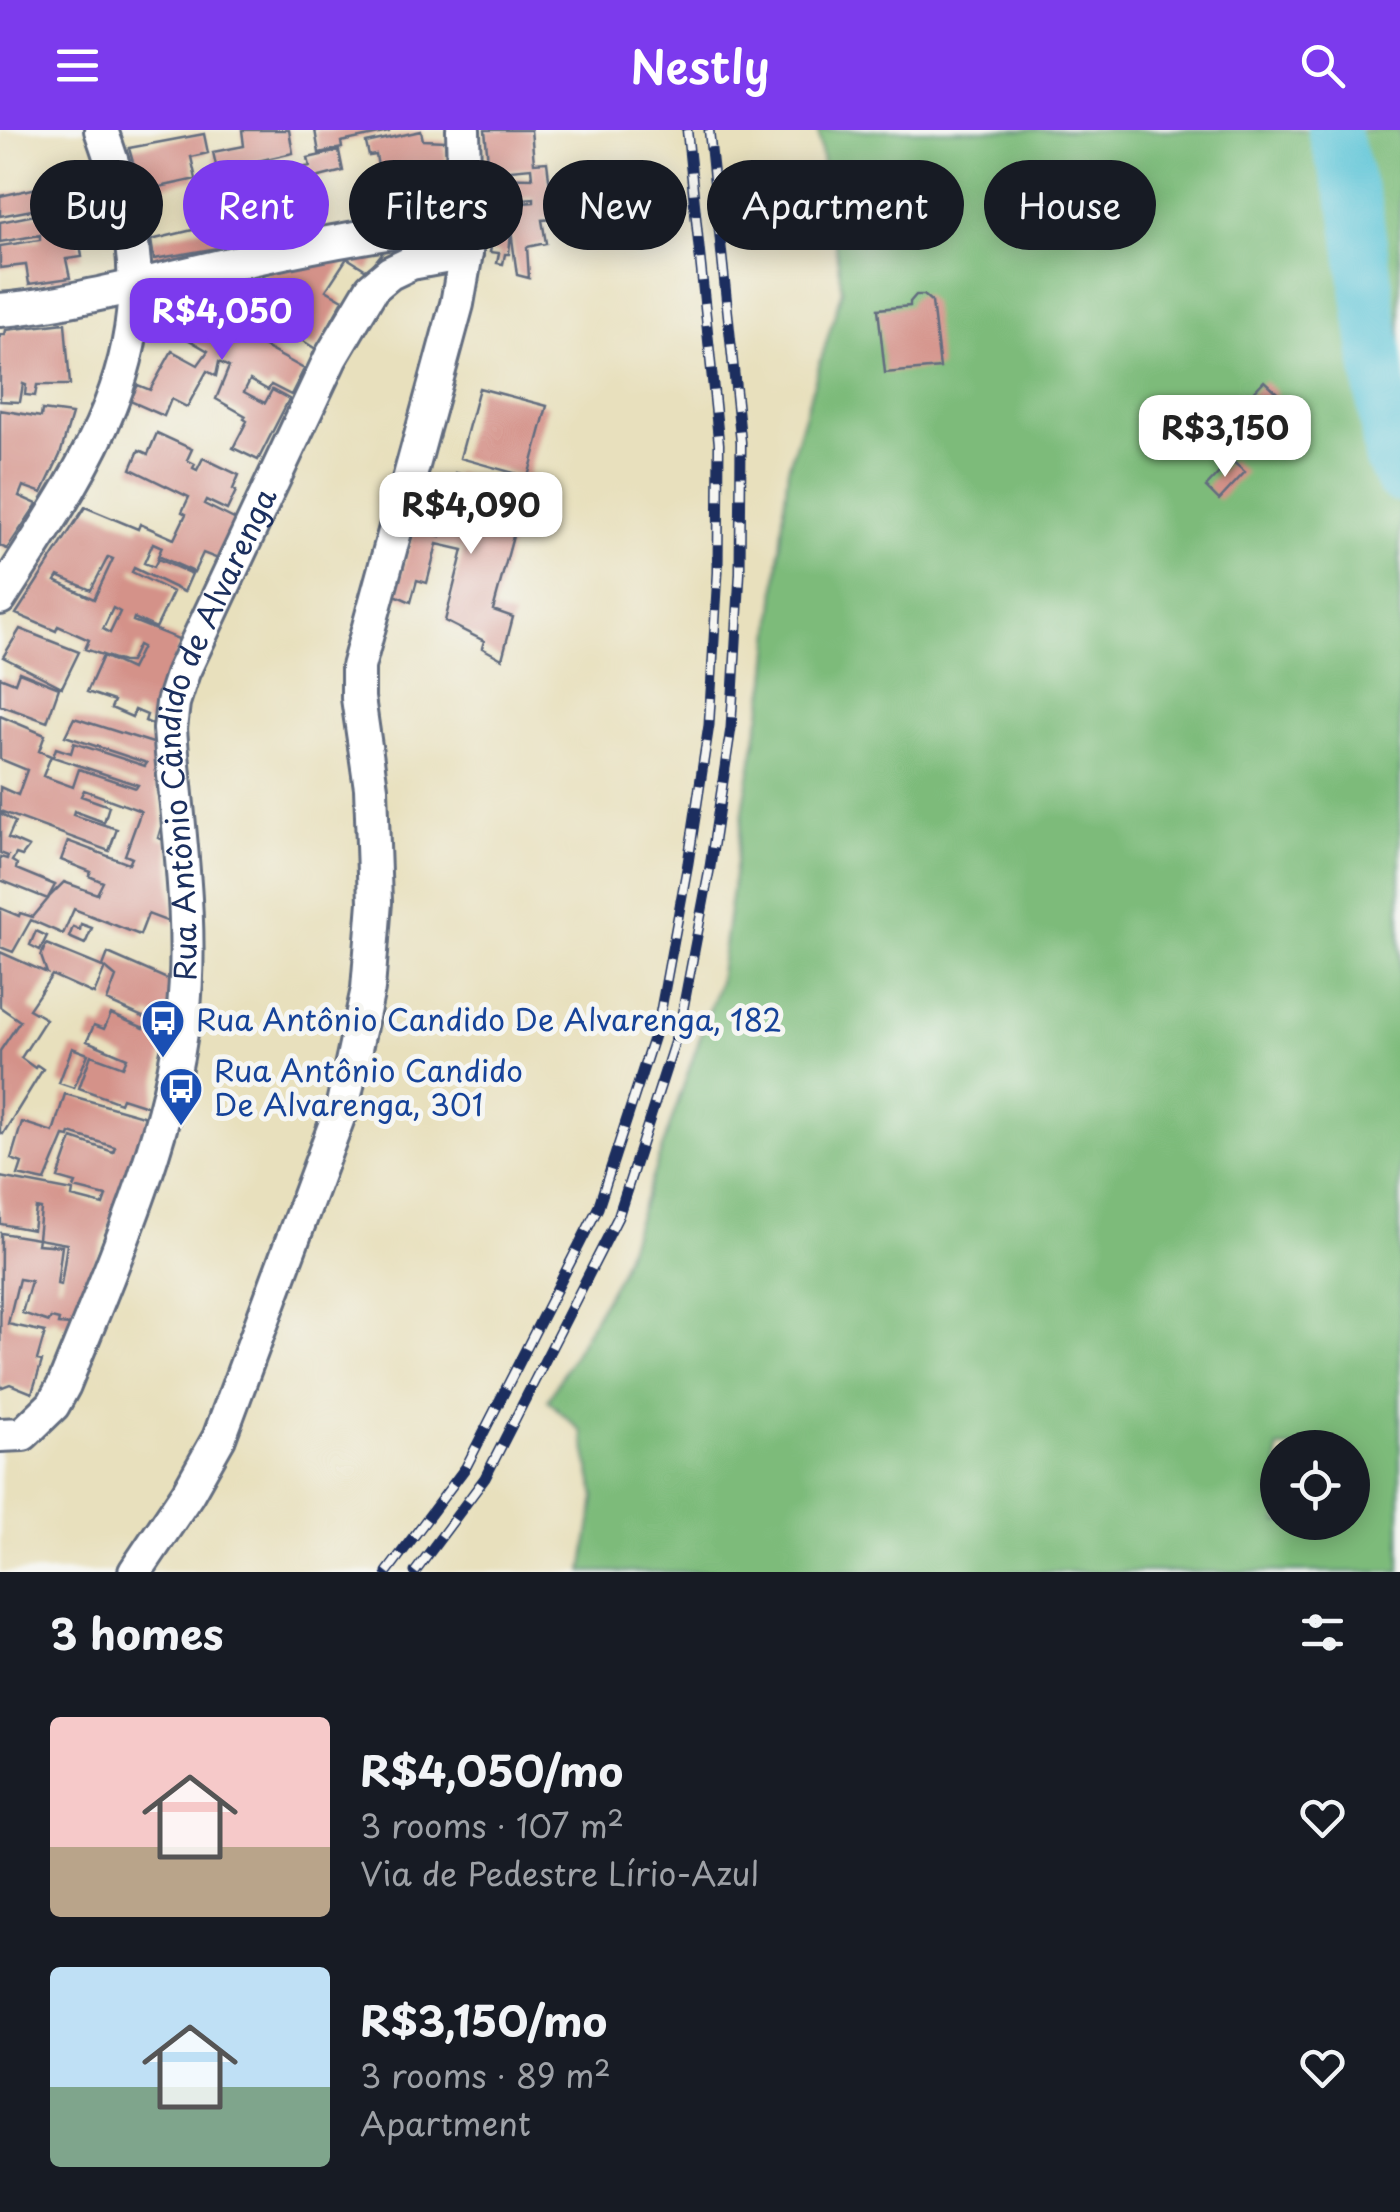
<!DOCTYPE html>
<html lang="en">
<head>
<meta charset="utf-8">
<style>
  :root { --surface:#171b24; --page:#242831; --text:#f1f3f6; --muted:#9ea1a6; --accent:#7c3aed }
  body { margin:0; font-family:"Playpen Sans",sans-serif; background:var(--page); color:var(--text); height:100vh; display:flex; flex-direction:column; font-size:38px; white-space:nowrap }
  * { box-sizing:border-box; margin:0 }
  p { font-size:32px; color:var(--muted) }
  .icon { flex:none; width:55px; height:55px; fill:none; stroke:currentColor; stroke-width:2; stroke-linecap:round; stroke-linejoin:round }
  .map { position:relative; height:1442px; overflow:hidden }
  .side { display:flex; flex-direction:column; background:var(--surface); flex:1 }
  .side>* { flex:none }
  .top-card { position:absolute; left:30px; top:30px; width:1340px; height:90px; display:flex; gap:20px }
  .buttons { position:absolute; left:1260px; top:1300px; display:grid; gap:20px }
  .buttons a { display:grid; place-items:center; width:110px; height:110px; border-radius:50%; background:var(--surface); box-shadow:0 5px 25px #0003; font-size:50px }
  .price { position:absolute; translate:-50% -85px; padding:0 22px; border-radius:20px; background:#fff; color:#222; font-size:32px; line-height:65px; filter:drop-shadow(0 2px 5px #0008) }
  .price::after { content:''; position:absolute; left:50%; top:60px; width:30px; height:22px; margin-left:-15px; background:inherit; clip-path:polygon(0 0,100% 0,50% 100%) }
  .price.active { background:var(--accent); color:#fff }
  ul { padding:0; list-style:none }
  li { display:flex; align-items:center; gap:30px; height:250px; padding:0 50px }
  li span { display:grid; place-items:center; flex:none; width:280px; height:200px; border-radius:10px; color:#555 }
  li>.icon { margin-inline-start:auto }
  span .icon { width:120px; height:120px; fill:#fffc; stroke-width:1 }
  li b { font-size:42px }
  h2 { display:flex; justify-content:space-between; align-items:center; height:120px; padding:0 50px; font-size:42px }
  .tag { padding:0 35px; border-radius:45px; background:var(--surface); box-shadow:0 5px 25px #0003; font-size:35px; line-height:90px }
  .tag.active { background:var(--accent); color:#fff }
  header { display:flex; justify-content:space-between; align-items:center; height:130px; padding:0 50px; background:var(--accent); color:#fff; font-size:45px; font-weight:600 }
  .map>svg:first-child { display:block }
  .forest { fill:#7dbb7a; stroke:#4c756c; stroke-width:2.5; fill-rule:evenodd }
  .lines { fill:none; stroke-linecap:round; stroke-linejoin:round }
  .river { stroke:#5bc4d7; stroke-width:52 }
  .building { fill:#d49289; fill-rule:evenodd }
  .minor-casing { stroke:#636d7f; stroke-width:38 }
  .minor { stroke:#fff; stroke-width:32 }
  .rail-casing { stroke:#1b2f5e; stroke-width:11 }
  .rail { stroke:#f6f6f2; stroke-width:8; stroke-dasharray:22; stroke-linecap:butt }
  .labels { text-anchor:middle; stroke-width:10; stroke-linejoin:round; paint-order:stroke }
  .street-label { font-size:30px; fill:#1b2f5e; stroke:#f6f6f2 }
  .transit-label { font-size:30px; fill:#164399; stroke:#f6f6f2; text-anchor:start }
</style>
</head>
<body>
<header><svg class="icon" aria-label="menu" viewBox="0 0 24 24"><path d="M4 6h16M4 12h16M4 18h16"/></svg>Nestly<svg class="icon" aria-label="search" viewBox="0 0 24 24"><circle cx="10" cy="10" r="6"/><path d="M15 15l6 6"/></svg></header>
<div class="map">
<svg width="1400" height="1442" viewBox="0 0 1400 1442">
  <rect width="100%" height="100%" fill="#f6f6f2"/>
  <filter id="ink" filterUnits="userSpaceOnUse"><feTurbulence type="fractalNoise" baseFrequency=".01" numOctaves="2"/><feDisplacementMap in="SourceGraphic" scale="20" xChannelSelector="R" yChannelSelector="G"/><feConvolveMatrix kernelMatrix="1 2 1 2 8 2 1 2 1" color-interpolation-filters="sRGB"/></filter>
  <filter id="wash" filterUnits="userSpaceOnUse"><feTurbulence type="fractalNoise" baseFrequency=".0048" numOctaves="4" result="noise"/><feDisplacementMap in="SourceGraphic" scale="40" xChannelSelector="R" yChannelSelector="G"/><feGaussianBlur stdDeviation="2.25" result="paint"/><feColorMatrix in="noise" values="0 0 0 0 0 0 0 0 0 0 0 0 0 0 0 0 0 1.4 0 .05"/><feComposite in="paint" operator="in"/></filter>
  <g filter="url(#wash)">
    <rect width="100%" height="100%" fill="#e8e0bd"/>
    <path class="forest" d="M818,0H1400V1442H583L595,1367L582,1302L548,1270L619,1144L719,852L745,668L767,550L788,339L842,160ZM1278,1318H1352V1392H1278Z"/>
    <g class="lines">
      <path class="river" d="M1333,0L1356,77L1390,326L1400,347"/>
    </g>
    <g id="blocks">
      <path class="building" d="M242,0H289L293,23L217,40L213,22L244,16Z
        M315,0H389V2L341,12L342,18L319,23Z
        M485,0H531L534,33L547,32L554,89L542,90L546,113L527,117L529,148L517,145L511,101L509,124H505L503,134L497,133L499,123L490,122L494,98L499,97L494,75L534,72V68L486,72L484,47L532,48L531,38L489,42Z
        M421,1L423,10L445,11L447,43L415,49L421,83L359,94L356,78L384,72L381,55L389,53L386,40L379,42L376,25L369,26L366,13Z
        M204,4L208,23L191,27L196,49L141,61L129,18Z
        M339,21L343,41L300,52L297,39L310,36L308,28Z
        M93,41L106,94L78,99L82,127L66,129L70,148L29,154L26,135L0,138V116L40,110V105L0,112V92L85,75V70L0,86V66L42,57L41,51Z
        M276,80L280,104L258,108L260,121L252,123L249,110L233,112L236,127L220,131L218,118L154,129L151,110Z
        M391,112L368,141L347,128L326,160L343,170L316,219L264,187L277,165L259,154L273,130L289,138Z
        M218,143L206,163L224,172L226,166L230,168L237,154L262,167L247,195L221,182L216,190L304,239L291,265L271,255L268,260L250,250L244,262L265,273L272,260L289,269L258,330L233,318L247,291L244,289L246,286L216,269L229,237L219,232L216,246L207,241L187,277L171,269L164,286L130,271L138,255L150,260L172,221L198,235L208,221L167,197L171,189L155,180L158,156L186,172L199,148Z
        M916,165H924L932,172L940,238L885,243L878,179L910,176V172Z
        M65,193L70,255H37L35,266L25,265L26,255L23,254L20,272L0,271V205H5L6,200Z
        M1264,251L1277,263L1274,267L1282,275L1266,292L1244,272Z
        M479,258L547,276L528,347L460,328Z
        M0,280L41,287L42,280L72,284L60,325L42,363L23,356L19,366L37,374L7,419L0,416Z
        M157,303L192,319L187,330L195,334L193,338L197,340L203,328L239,345L233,359L236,361L227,380L206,370L204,374L236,390L218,429L203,423L194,442L158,426L162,417L153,413L144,433L154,437L158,429L192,444L184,462L134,438L132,442L173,462L156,498L134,488L133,491L181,510L158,597L145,591L147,585L135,580L132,587L111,578L114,571L87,562L103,526L131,539L142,517L138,515L130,532H123L85,519L89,510L58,496L56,501L16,484L85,377L138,399L140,394L174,409L186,384L182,382L189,367L131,339L139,320L148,324ZM108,427L113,429L94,469L55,451L58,446L91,460ZM113,478L120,482L110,503L103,499Z
        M1231,330L1245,342L1219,370L1206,357Z
        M456,343L525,362L493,480L513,487L502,529L482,518L484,511L445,491L463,420L437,414L427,453L417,450L411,472L395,465L414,399L440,406Z
        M20,499L79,522L62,557L3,527Z
        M19,542L59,558L47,592L0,575V547L15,553Z
        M0,586L45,605L39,621L51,626L43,646L73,657L79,639L136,658L138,655L53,627L56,618L71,623L74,613L145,636L147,633L65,606L74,588L156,614L157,661L163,690L158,708L168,711L174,794L148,784L140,805L74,779L63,804L31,790L13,822L0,817V778L19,786L20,783L33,787L48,769L0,750V727L7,729L8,726L0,723V683L15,692L8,708L29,717L22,726L16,724L12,731L17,734L16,739L55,755L48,768L64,752L97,764L103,752L89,746L91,742L61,730L68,711L129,734L132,728L125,725L141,681L84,660L81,666L109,676L104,692L74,681L73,685L117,699L109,721L0,681V657L18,665L27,640L0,629Z
        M81,794L92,798L85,814L69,807L73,797L80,800Z
        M36,801L47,806L40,820L30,815Z
        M46,814L105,838L94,864L52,845L29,879L46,889L21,928L35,938L37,935L43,939L3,1004L0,1002V921L20,891L0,877V822L47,843L41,826Z
        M108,823L174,852L153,978L122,968L120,973L79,958L91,925L123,937L127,928L87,911L94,895L104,899L111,884L144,898L148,889L158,894L159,888L148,884L147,889L107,871L116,847L103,836Z
        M72,918L88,924L74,958L59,953Z
        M65,964L150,988L71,1195L58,1194L59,1190L51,1188L49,1192L22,1183L31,1151L19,1149L8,1194L45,1202L37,1230L42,1231L32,1263L10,1254L0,1258L1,1103L38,1109L37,1114L62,1116L57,1154L61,1155L67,1114L38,1109L41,1079L36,1078L33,1100L1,1094L0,1047L73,1061L72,1067L103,1075L106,1066L74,1058L76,1053L58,1048L72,1008L113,1022L115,1017L70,1003L69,1007L64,1006L45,1051L18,1045L22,1033L11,1029L22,992L53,1002Z"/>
    </g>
  </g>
  <g filter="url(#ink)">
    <use href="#blocks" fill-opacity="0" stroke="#636d7f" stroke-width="2.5"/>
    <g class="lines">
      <defs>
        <g id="minor">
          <path d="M0,180C47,176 89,166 136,156C245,130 355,103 467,93"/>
          <path d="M0,468C73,353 158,241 129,96C123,64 112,31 101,0"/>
          <path id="s1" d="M0,1305L23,1304L53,1275L64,1255C110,1140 169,1010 183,887C194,792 177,694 170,599L173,573L183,542L331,227L372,158L390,143L411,133L466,123"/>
          <path d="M135,1442L188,1363L219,1308L343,974L368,859L375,772L371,658L358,568V537L457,174L466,123L463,0"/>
        </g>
      </defs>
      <use href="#minor" class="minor-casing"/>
      <use href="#minor" class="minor"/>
      <defs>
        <path id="rail" d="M387,1442L466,1337L598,1078L659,890L688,733L709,595L718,442L719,314L687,0
          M415,1442L485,1348L618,1087L680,895L710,737L731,598L740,443L741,312L709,0"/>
      </defs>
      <use href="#rail" class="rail-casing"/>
      <use href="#rail" class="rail"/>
    </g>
  </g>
  <defs>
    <symbol id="bus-pin" viewBox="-11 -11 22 30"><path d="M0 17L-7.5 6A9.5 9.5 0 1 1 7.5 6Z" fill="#1a4fb4" stroke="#f6f6f2"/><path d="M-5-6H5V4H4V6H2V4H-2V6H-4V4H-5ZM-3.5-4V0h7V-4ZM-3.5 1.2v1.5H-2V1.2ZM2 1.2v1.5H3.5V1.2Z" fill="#fff"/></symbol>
  </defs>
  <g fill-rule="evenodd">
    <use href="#bus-pin" x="138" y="866" width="50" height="68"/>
    <use href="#bus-pin" x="156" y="934" width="50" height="68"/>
  </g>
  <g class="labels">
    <g class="street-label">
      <text dy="10" stroke="none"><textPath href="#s1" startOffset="768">Rua Antônio Cândido de Alvarenga</textPath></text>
    </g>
    <g class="transit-label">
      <text x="196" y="901">Rua Antônio Candido De Alvarenga, 182</text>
      <text x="214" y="952">Rua Antônio Candido<tspan x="214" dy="34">De Alvarenga, 301</tspan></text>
    </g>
  </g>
</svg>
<div class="buttons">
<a><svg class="icon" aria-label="locate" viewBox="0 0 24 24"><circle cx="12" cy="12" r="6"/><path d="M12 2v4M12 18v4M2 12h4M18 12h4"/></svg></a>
</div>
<b class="price active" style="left:222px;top:233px">R$4,050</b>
<b class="price" style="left:1225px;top:350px">R$3,150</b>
<b class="price" style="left:471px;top:427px">R$4,090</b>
<div class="top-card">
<a class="tag">Buy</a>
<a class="tag active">Rent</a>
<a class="tag">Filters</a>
<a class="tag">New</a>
<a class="tag">Apartment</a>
<a class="tag">House</a>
</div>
</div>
<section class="side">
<h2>3 homes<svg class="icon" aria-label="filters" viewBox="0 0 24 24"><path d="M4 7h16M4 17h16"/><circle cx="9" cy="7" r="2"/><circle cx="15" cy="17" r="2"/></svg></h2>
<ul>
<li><span style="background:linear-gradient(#f6c9c9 65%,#b9a48a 0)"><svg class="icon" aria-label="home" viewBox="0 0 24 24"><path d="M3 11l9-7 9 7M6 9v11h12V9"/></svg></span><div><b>R$4,050/mo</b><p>3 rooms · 107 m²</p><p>Via de Pedestre Lírio-Azul</p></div><svg class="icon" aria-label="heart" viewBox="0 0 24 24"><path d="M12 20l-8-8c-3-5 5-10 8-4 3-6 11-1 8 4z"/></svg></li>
<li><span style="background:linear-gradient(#bfe0f5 60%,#7fa58c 0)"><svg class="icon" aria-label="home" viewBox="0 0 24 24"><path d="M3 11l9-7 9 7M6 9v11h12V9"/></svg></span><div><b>R$3,150/mo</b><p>3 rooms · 89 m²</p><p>Apartment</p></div><svg class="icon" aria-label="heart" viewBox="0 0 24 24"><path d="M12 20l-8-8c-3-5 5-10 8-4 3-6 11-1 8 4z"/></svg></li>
</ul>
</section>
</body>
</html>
